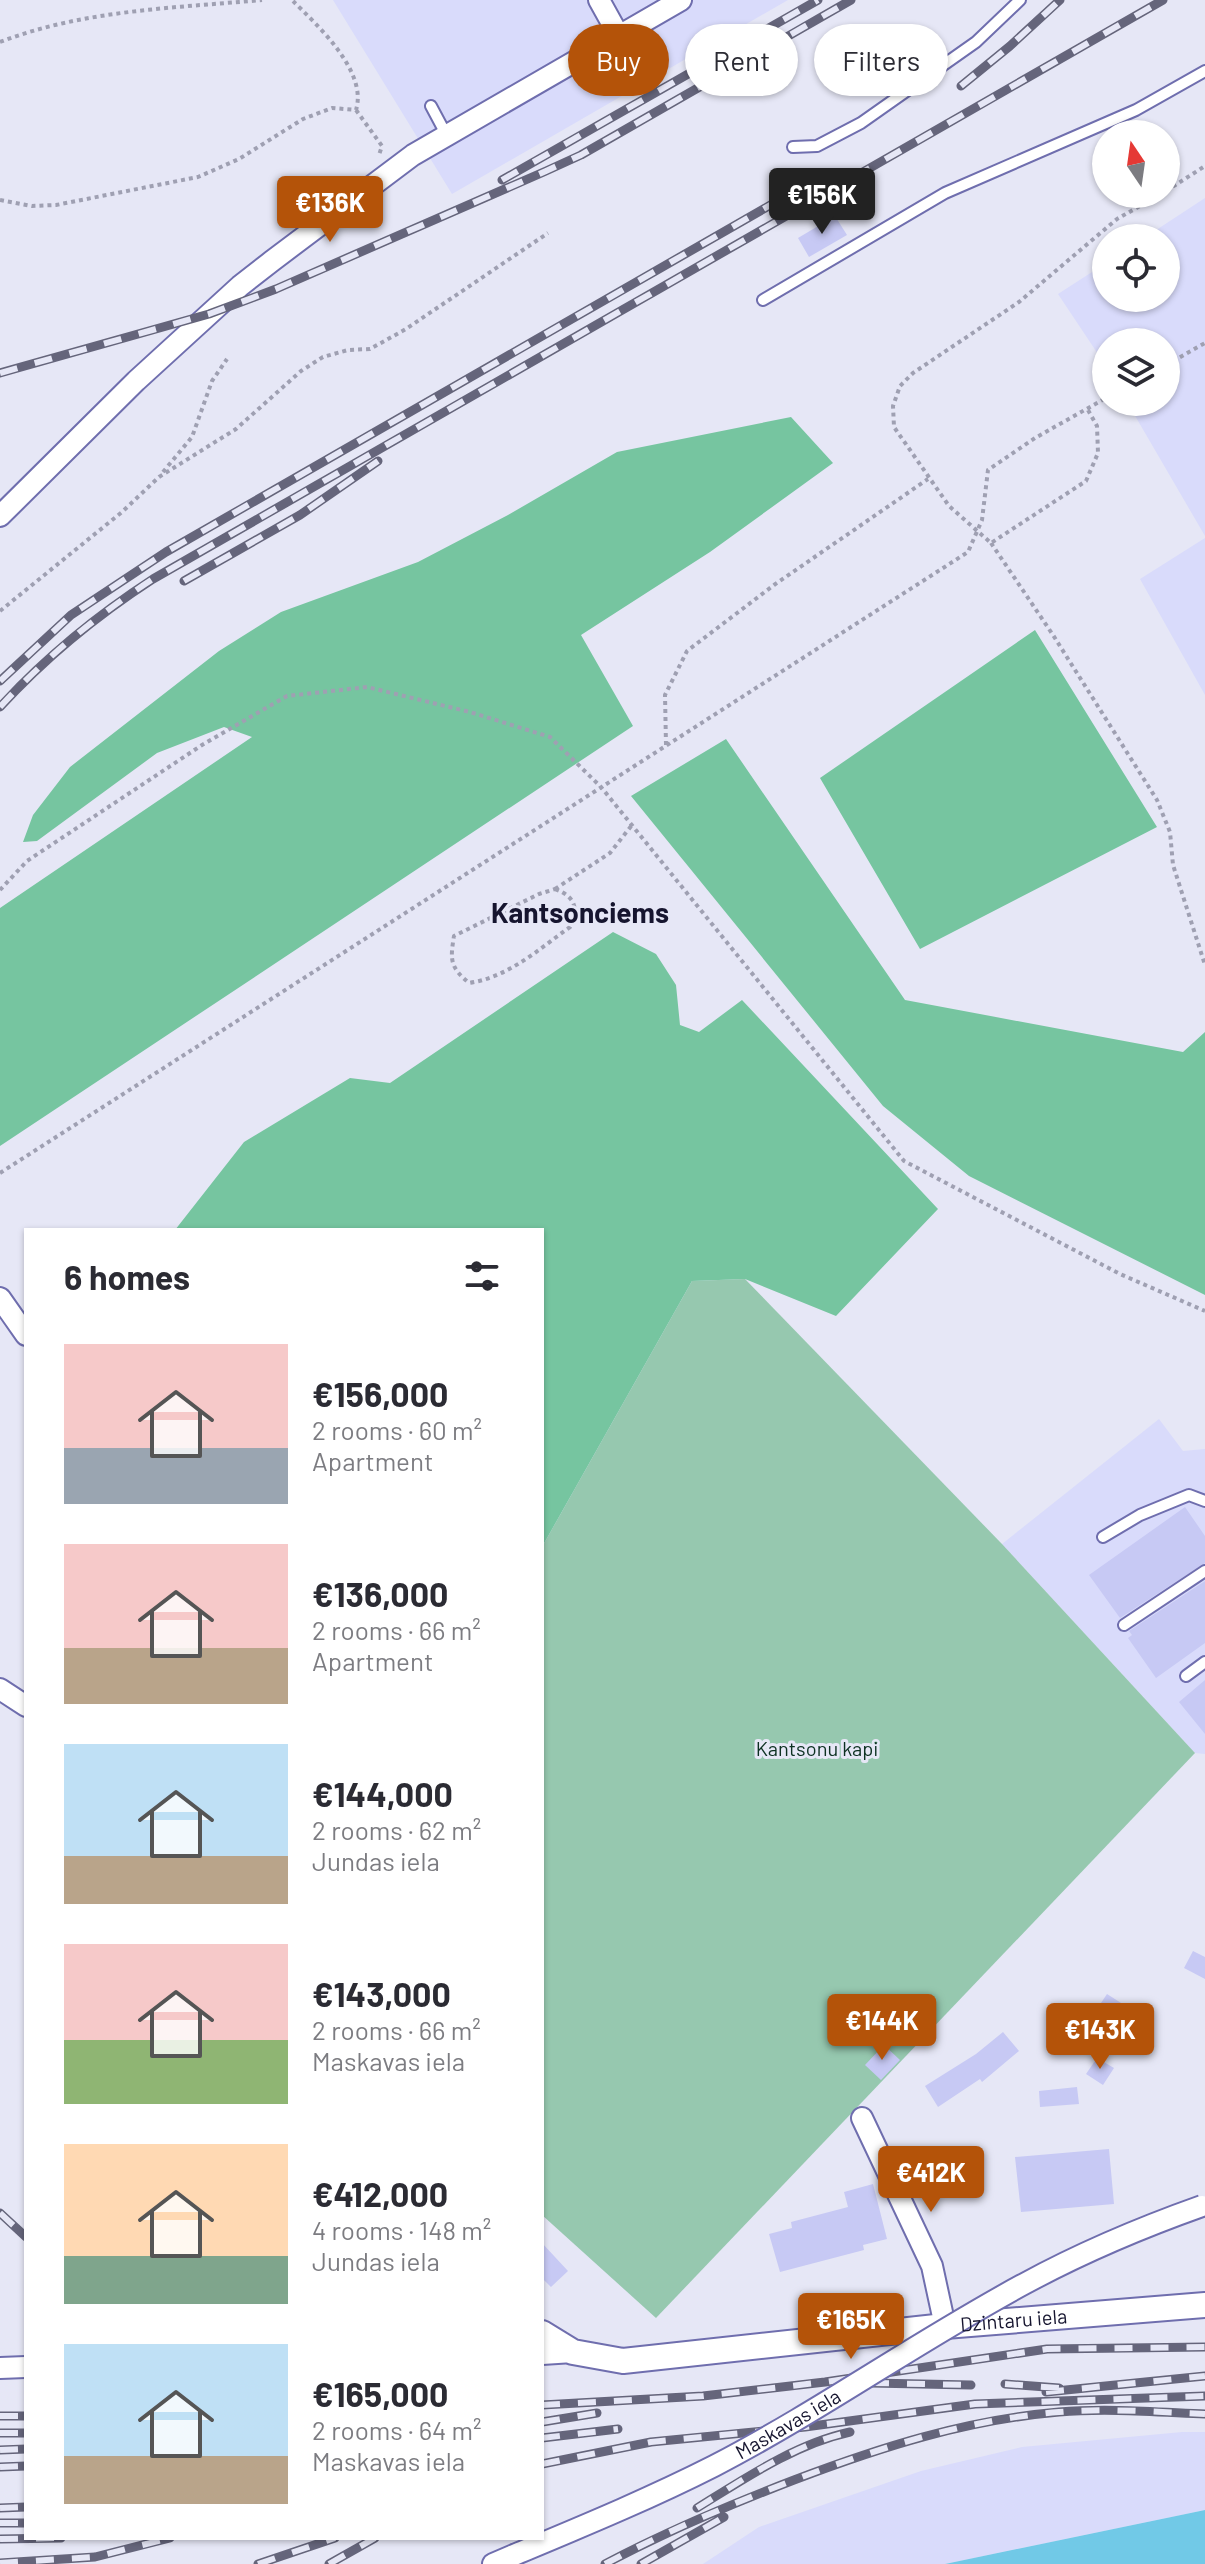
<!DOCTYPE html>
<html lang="en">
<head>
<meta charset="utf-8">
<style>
  :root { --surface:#fff; --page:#f2f2f3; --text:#2b2b33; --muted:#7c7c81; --accent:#b45309 }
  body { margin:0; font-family:Barlow,sans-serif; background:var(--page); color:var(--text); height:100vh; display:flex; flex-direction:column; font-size:30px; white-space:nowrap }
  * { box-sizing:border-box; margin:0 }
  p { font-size:26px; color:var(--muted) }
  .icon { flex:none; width:44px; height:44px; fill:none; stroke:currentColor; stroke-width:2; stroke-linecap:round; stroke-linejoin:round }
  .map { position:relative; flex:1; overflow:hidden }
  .side { position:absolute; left:24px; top:1228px; width:520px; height:1312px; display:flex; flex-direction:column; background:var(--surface); border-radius:0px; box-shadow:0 2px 6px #0004 }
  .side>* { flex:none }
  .top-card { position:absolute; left:568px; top:24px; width:516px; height:72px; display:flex; gap:16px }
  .needle { width:52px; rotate:347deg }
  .controls { position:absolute; left:1092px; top:120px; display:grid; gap:16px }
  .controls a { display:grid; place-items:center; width:88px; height:88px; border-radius:50%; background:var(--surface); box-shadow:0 2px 6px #0004; font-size:40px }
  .price { position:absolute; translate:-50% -68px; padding:0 18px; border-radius:8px; background:var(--accent); color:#fff; font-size:26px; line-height:52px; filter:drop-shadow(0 2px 4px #0008) }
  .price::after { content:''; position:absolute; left:50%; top:48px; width:24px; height:18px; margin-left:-12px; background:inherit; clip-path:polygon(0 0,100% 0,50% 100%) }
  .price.active { background:#222; color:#fff }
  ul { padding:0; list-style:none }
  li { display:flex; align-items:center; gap:24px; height:200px; padding:0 40px }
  li span { display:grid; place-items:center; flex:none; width:224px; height:160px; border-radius:0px; color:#555 }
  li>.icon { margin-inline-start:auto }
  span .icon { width:96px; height:96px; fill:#fffc; stroke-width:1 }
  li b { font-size:34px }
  h2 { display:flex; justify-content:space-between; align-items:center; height:96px; padding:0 40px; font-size:34px }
  .chip { padding:0 28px; border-radius:36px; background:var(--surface); box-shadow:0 2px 6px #0004; font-size:28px; line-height:72px }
  .chip.active { background:var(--accent); color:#fff }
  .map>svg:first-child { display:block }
  .built { fill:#d9dbfb }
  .green { fill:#96c8af }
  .forest { fill:#76c5a0 }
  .water { fill:#71c9e7 }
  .building { fill:#c7c9f4 }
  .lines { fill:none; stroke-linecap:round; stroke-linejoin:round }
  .service-casing { stroke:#6f6eae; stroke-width:14 }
  .minor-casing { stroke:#6f6eae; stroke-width:24 }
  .tertiary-casing { stroke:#6f6eae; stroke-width:28 }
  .path { stroke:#9fa0b2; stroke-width:4; stroke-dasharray:4 4; stroke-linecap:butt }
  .service { stroke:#fff; stroke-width:10 }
  .minor { stroke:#fff; stroke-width:20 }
  .tertiary { stroke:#fff; stroke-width:24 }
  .rail-casing { stroke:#65657b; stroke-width:9 }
  .rail { stroke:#e6e7f6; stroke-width:6; stroke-dasharray:18; stroke-linecap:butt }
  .minor-bridge-casing { stroke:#6f6eae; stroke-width:24; stroke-linecap:butt }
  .minor-bridge { stroke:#fff; stroke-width:20 }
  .labels { text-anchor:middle; stroke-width:6; stroke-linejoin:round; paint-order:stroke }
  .park-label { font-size:20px; fill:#0d3122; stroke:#e6e7f6 }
  .street-label { font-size:20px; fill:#16152f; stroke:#e6e7f6 }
  .district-label { font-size:28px; font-weight:bold; fill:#16152f; stroke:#e6e7f6 }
</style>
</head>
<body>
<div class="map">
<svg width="1205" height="2564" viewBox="0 0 1205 2564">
  <rect width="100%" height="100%" fill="#e6e7f6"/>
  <path class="built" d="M333,0H788L452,194Z
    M1205,198V536L1127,402H1166V342H1106V366L1058,294L1106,263V298H1166V238H1144Z
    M1205,538V695L1140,579Z
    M1159,1419L1183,1451L1205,1449V1754L1195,1753L1002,1544Z
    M1182,2432H1205V2510L945,2564H703L759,2527L921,2471L1022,2447Z"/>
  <path class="green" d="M745,1279L1002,1544L1195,1753L656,2318L542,2215V1547L692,1281Z"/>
  <path class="forest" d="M791,417L833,463L710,552L581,635L633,726L0,1146V908L252,737L224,727L157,753L37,841L23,842L33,815L70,767L219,651L281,612L418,562L508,515L617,452Z
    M1035,630L1157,827L920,949L820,778Z
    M726,739L905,1000L1183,1052L1205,1032V1295L969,1176L883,1106L631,796Z
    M613,932L656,954L676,985L680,1025L699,1032L742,1000L938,1209L836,1316L745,1279L692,1281L542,1547V1230H175L244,1142L350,1078L390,1083Z"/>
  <path class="water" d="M1205,2510V2564H945Z"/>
  <path class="building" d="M835,216L847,235L809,257L798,238Z
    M1185,1507L1205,1536V1563L1120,1618L1089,1575Z
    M1205,1581V1643L1156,1678L1128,1638L1132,1635L1129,1631Z
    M1205,1680V1734L1179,1702Z
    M1193,1951L1205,1957V1979L1184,1968Z
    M1107,1994L1151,2022L1139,2040L1095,2012Z
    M1003,2032L1019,2051L982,2082L980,2079L938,2107L925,2086L976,2054Z
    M884,2045L900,2060L881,2080L865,2065Z
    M1097,2058L1114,2068L1103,2085L1086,2074Z
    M1077,2087L1079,2104L1040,2107L1039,2091Z
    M1109,2149L1114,2204L1021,2212L1015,2157Z
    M873,2184L887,2239L863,2245L864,2250L780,2272L769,2234L792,2228L791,2222L848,2207L844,2192Z
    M542,2243L568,2271L551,2287L542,2278Z"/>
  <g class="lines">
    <defs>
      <path id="service" d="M431,106L447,136
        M793,147L817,146L861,123L976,42L1020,0
        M763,300L945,193L1136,110L1205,71
        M1103,1537L1140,1515L1189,1495L1205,1501
        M1124,1625L1205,1571
        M1186,1676L1205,1662"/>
      <path id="minor" d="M599,0L619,36
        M0,516L136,381L240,286L272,261L413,155L681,0
        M0,1298L26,1335
        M0,1689L26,1706
        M862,2118L932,2266L945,2326
        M542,2354L573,2352
        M0,2368L26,2367
        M493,2564L514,2555"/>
      <g id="tertiary">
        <path id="s1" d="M542,2333L573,2352L623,2361L945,2326L1205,2305"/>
      </g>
    </defs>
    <use href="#service" class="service-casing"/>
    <use href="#minor" class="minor-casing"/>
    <use href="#tertiary" class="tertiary-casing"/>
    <path class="path" d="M0,42C83,10 174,8 262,0
      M356,110L382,146L379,155
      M1166,191L1205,166
      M0,200L32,206L56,205L198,177L239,159L303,119L332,108L356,110C368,71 317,25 292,0
      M1166,365L1205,343
      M1088,410L1097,426L1098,453L1086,481L991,543L949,506L894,427L893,406L900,386L913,373L1019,302L1117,219L1161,194
      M163,472L192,437L212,381L227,359
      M991,543L1053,635L1157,800L1170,832L1173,865L1205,965
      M0,611L122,512L159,477L236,429L301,371L323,357L348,350L370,349L406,329L548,233
      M666,745L665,695L687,651L774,585L928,479
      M555,889C574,896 580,908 570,927C539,949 509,977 469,983C450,967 450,960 454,936L539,894Z
      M555,889L610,853L632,825
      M0,890L27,861L202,745L287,696L367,687L470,712L550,737L601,787L904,1161L1120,1274L1205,1311
      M0,1173L968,552L982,520L988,470L1035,438L1106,398"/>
    <use href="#service" class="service"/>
    <use href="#minor" class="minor"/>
    <use href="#tertiary" class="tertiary"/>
    <defs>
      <path id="rail" d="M961,86L1010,46L1060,0
        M502,180L818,0
        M0,373L209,314L276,289L546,171L581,155L851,0
        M184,581L300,515L378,461
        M0,681L71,615L166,552L807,184
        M0,707C46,657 96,616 153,579L1163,0
        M0,2213L26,2237
        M871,2383L971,2385
        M1005,2384L1059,2388
        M1046,2392L1205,2376
        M542,2405L703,2396L825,2382L1047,2349L1205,2347
        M0,2416H26
        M542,2422L597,2413
        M0,2433H26
        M542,2438L618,2429
        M0,2450L26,2449
        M542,2464L651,2442L805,2427L975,2404L1205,2396
        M0,2467L26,2466
        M0,2508L26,2507
        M697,2508C744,2479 795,2444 850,2432
        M0,2523H26
        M0,2539L61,2538
        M0,2563L95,2557L170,2538
        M258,2564L335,2538
        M329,2564L375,2538
        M605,2564C667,2531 729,2505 794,2480C881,2447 966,2420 1059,2412C1107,2408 1157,2412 1205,2414
        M641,2564L724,2517"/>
    </defs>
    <use href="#rail" class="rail-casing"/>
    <use href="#rail" class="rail"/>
    <defs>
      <g id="minor-bridge">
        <path id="s2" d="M514,2555C581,2527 649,2499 714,2466C820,2411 918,2341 1024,2284C1081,2253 1140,2228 1202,2206"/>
      </g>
    </defs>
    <use href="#minor-bridge" class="minor-bridge-casing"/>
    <use href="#minor-bridge" class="minor-bridge"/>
  </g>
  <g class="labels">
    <g class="park-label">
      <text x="817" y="1756">Kantsonu kapi</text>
    </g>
    <g class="street-label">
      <text dy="7" stroke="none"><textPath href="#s1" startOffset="480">Dzintaru iela</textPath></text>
      <text dy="7" stroke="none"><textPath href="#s2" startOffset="304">Maskavas iela</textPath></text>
    </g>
    <g class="district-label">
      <text x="580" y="923">Kantsonciems</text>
    </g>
  </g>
</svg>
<div class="controls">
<a><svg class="needle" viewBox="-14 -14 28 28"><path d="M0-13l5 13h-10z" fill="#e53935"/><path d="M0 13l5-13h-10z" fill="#7c7c81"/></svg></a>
<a><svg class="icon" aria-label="locate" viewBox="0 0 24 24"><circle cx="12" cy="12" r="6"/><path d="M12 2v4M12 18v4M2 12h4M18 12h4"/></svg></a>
<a><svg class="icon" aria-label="layers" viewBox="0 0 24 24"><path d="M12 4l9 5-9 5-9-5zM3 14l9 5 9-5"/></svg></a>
</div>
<b class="price active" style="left:822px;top:236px">€156K</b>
<b class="price" style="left:330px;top:244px">€136K</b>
<b class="price" style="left:882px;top:2062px">€144K</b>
<b class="price" style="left:1100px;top:2071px">€143K</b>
<b class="price" style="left:931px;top:2214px">€412K</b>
<b class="price" style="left:851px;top:2361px">€165K</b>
<div class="top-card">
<a class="chip active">Buy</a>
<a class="chip">Rent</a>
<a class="chip">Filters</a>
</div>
<section class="side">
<h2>6 homes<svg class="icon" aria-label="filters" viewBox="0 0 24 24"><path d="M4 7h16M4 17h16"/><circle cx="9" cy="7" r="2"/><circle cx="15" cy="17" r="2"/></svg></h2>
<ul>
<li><span style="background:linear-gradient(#f6c9c9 65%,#9aa5b1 0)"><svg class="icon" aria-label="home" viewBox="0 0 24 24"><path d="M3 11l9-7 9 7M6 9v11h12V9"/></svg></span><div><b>€156,000</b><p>2 rooms · 60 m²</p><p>Apartment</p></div></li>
<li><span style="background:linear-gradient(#f6c9c9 65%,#b9a48a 0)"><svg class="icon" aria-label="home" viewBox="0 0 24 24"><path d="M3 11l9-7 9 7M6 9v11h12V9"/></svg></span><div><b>€136,000</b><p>2 rooms · 66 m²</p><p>Apartment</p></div></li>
<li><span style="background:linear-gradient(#bfe0f5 70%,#b9a48a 0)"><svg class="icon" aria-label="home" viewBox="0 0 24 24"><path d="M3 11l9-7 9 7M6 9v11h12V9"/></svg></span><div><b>€144,000</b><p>2 rooms · 62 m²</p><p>Jundas iela</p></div></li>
<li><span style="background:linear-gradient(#f6c9c9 60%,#8fb573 0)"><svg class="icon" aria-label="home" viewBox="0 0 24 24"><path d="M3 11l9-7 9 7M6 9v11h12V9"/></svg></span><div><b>€143,000</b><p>2 rooms · 66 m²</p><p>Maskavas iela</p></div></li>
<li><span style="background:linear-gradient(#ffd9b3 70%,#7fa58c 0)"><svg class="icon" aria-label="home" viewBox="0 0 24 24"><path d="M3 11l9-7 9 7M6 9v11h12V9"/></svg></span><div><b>€412,000</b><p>4 rooms · 148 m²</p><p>Jundas iela</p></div></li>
<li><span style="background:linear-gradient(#bfe0f5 70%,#b9a48a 0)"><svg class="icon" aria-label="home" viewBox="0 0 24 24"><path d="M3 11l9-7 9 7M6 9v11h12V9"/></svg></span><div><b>€165,000</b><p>2 rooms · 64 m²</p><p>Maskavas iela</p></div></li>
</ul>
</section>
</div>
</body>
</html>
